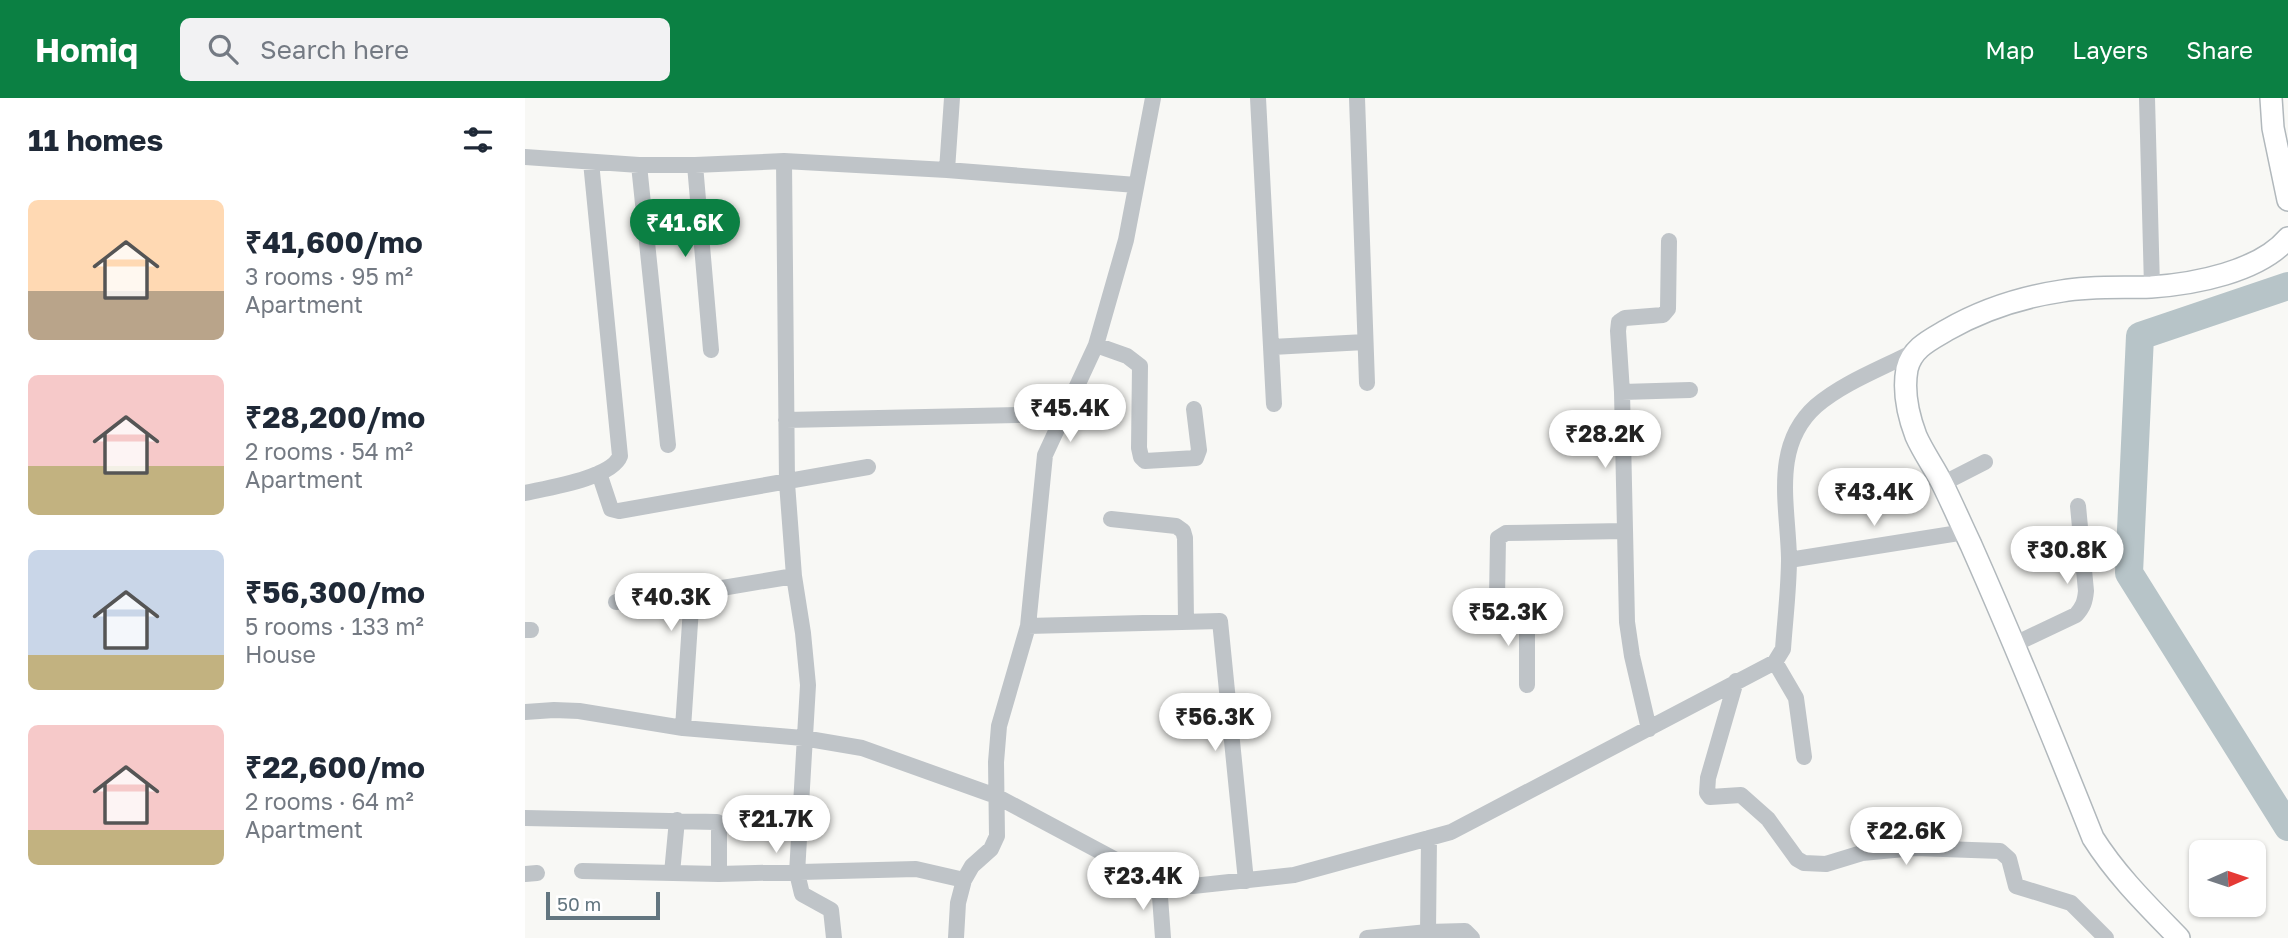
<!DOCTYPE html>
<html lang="en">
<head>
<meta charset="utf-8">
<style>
  :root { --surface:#fff; --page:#f2f2f3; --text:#1f2937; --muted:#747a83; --accent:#0b8043 }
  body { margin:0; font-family:"Golos Text",sans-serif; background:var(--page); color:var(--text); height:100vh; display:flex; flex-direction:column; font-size:26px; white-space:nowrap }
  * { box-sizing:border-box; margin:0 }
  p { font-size:23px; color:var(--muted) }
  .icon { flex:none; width:38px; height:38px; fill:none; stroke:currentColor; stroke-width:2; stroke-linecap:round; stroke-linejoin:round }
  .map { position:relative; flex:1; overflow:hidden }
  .panel { display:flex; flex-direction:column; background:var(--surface); width:525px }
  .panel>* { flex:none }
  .needle { width:46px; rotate:87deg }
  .buttons { position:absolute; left:1664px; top:742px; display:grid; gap:14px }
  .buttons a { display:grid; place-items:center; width:77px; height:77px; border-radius:10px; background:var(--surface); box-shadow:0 2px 5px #0004; font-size:35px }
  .scale { position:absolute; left:21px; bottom:18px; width:114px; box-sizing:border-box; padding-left:7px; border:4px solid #637680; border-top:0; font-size:19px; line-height:24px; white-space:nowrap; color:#637680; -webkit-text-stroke:5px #fff; paint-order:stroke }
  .price { position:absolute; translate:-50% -60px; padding:0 16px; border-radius:24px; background:#fff; color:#222; font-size:23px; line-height:46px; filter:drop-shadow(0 2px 4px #0008) }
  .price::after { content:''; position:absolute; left:50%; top:42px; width:21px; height:16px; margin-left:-10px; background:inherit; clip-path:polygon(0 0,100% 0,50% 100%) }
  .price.selected { background:var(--accent); color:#fff }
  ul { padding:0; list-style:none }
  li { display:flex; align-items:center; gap:21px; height:175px; padding:0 28px }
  li span { display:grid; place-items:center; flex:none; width:196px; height:140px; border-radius:10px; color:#555 }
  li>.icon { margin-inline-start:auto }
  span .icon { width:84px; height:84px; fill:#fffc; stroke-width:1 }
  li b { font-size:30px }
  h2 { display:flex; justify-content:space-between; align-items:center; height:84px; padding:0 28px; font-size:30px }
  header { display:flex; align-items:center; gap:42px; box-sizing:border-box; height:98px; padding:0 35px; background:var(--accent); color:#fff }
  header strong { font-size:33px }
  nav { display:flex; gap:38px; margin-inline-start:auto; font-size:24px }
  .search { width:490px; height:63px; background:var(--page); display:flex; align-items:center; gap:18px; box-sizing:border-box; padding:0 24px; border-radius:10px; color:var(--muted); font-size:26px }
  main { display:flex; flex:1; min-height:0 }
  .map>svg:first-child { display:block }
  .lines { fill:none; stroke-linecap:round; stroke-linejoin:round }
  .river { stroke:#b7c4c8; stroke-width:28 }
  .secondary-casing { stroke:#b1b8bc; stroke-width:24 }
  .street { stroke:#bfc4c8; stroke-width:16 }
  .secondary { stroke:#fff; stroke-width:21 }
</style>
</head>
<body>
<header>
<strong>Homiq</strong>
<div class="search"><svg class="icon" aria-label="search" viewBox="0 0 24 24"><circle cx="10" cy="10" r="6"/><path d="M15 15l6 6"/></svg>Search here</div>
<nav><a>Map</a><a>Layers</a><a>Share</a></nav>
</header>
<main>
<section class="panel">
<h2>11 homes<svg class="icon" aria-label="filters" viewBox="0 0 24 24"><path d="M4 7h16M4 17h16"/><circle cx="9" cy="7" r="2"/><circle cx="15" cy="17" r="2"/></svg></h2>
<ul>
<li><span style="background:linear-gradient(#ffd9b3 65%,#b9a48a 0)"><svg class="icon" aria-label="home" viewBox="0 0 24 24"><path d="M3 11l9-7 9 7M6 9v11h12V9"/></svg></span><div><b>₹41,600/mo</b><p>3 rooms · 95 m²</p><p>Apartment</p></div></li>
<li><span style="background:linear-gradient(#f6c9c9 65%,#c2b280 0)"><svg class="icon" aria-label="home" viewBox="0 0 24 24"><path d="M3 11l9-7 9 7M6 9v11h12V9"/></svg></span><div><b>₹28,200/mo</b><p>2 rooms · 54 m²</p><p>Apartment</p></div></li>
<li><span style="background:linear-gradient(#c9d6e8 75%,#c2b280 0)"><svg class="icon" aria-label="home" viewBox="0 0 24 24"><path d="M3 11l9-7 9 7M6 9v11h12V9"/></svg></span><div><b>₹56,300/mo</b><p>5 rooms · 133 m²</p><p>House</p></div></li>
<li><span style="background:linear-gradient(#f6c9c9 75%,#c2b280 0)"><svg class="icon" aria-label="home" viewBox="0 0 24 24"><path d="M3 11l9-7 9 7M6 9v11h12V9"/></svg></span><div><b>₹22,600/mo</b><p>2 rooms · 64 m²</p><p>Apartment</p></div></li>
</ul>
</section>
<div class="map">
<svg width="1763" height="840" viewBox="0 0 1763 840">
  <rect width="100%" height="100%" fill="#f8f8f5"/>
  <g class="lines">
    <path class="river" d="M1763,188L1615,238L1604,475L1763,729"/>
    <defs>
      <path id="secondary" d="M1746,0L1748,30L1763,102
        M1654,840C1623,808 1592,778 1568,740C1529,642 1489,544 1446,447C1436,426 1427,405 1417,385C1409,369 1398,354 1391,338C1383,317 1378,293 1382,271C1387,250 1405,242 1422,232C1457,212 1497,199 1537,193C1566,188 1597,190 1626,189C1669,186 1734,174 1763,140"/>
    </defs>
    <use href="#secondary" class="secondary-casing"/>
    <path class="street" d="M733,0L749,306
      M832,0L842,285
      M1622,0L1627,189
      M0,59L114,67H170L259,63L422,72L611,87
      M259,63L262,385L269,478L278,535L283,587L272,775L277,796L306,812L309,840
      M114,67L143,347
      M170,67L186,252
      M422,72L427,0
      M571,247L602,258L615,268L614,350L616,359L620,363L671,360L674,352L669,311
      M747,249L840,244
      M1097,294L1165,292
      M261,322L539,316
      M74,375L86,411L94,413L343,369
      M1417,386L1460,364
      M0,395C22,390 87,380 95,358L66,64
      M586,421L651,428L658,433L660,440L661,524
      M1264,462L1440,434
      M91,504L167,495L269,478
      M503,528L695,523L721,783
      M0,532H6
      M1490,546L1551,517C1558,509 1560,504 1561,493L1553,408
      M1250,564L1271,600L1279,659
      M1211,583L1183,680L1182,695L1185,699L1216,697L1243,721L1272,761L1279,765L1301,766L1337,755L1390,750L1475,753L1484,761L1491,788L1546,805L1581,840
      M1002,587V517L997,508L975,505L972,501L973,440L981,435L1099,433
      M0,614L29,612L54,613L158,630L278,640L337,650L471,698L634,785L668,788L769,777L926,734L1250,564L1258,551C1260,522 1264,490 1264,460C1263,408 1246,348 1291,308C1319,284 1358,270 1390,253
      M158,630L167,495
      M1124,631L1107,558L1102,524L1097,294L1093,233L1094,224L1100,220L1138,217L1143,211L1144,143
      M0,720L192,724L194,731V776
      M57,773L194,776L391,771L439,782
      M147,775L152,722
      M0,776L12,775
      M634,785L638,840
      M903,834L940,833L947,840
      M431,840L433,805L439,782L447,768L466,751L472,738L471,664L474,628L503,528L520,357L571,247L601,142L628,0
      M842,840L903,834L904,740"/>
    <use href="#secondary" class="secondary"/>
  </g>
</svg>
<div class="buttons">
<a><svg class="needle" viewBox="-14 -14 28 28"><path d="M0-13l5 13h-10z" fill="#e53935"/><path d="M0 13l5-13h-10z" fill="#747a83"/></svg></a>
</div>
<div class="scale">50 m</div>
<b class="price selected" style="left:160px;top:161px">₹41.6K</b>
<b class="price" style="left:545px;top:346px">₹45.4K</b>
<b class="price" style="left:1080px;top:372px">₹28.2K</b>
<b class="price" style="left:1349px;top:430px">₹43.4K</b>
<b class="price" style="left:1542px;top:488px">₹30.8K</b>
<b class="price" style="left:146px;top:535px">₹40.3K</b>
<b class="price" style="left:983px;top:550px">₹52.3K</b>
<b class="price" style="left:690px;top:655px">₹56.3K</b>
<b class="price" style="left:251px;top:757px">₹21.7K</b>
<b class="price" style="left:1381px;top:769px">₹22.6K</b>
<b class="price" style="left:618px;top:814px">₹23.4K</b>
</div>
</main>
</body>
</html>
